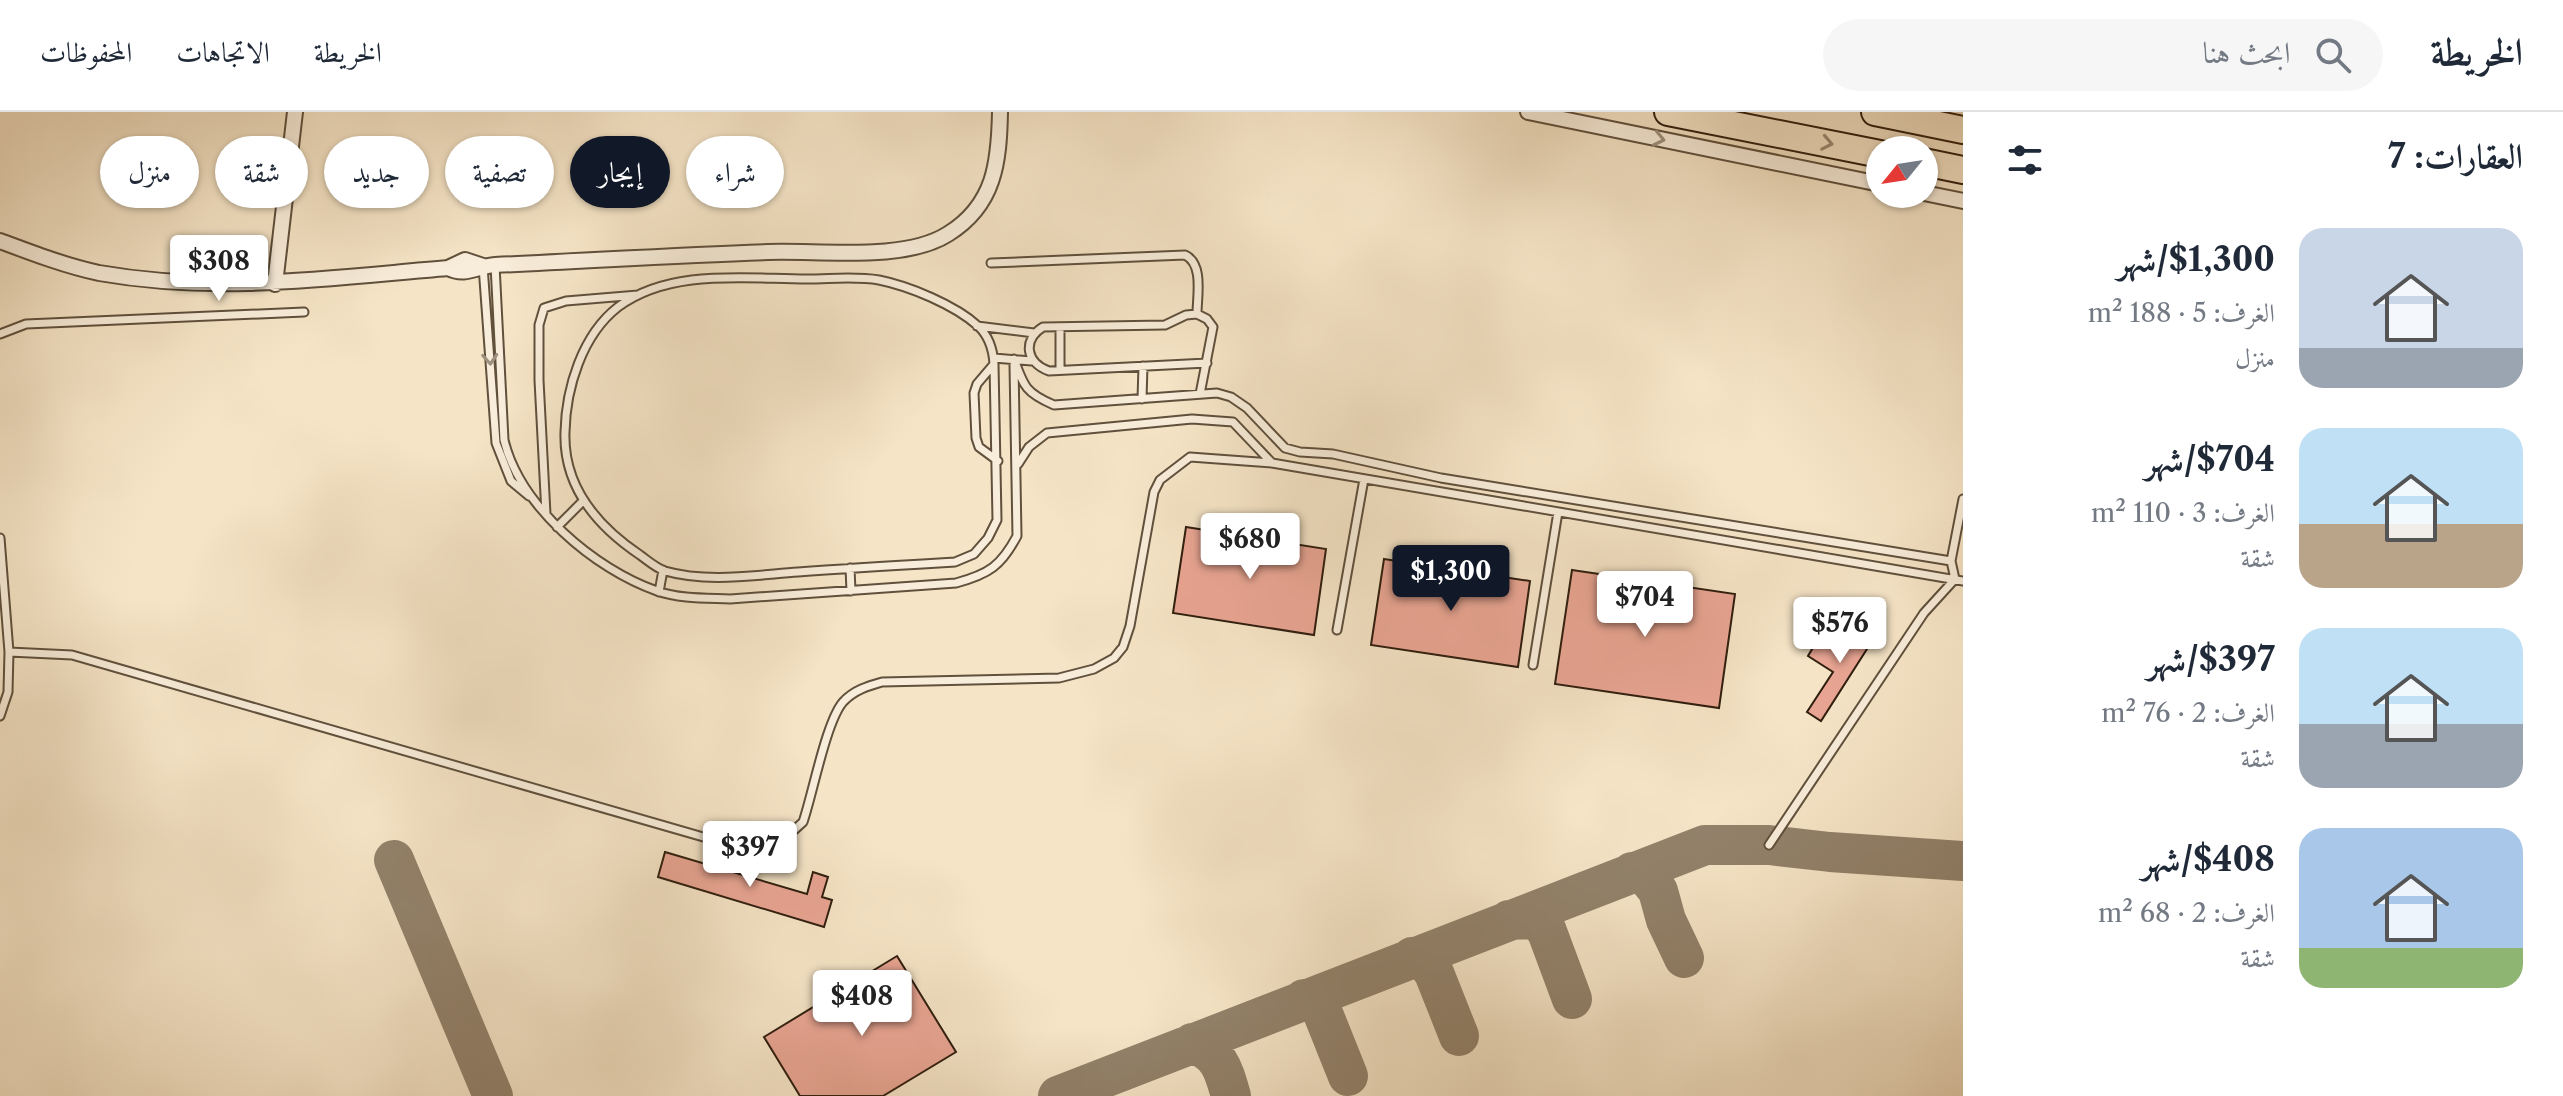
<!DOCTYPE html>
<html lang="ar">
<head>
<meta charset="utf-8">
<style>
  :root { --surface:#fff; --page:#f6f6f7; --text:#1f2937; --muted:#747a83; --line:#e0e1e3; --accent:#111827 }
  body { margin:0; font-family:"Libre Caslon Text",Amiri,serif; background:var(--page); color:var(--text); direction:rtl; height:100vh; display:flex; flex-direction:column; font-size:30px; white-space:nowrap }
  * { box-sizing:border-box; margin:0 }
  p { font-size:26px; color:var(--muted) }
  .icon { flex:none; width:44px; height:44px; fill:none; stroke:currentColor; stroke-width:2; stroke-linecap:round; stroke-linejoin:round }
  .map { position:relative; flex:1; overflow:hidden; direction:ltr }
  .details { display:flex; flex-direction:column; background:var(--surface); width:600px }
  .details>* { flex:none }
  .hud { position:absolute; left:24px; top:24px; width:760px; height:72px; direction:rtl; display:flex; gap:16px }
  .needle { width:52px; rotate:240deg }
  .controls { position:absolute; left:1866px; top:24px; display:grid; gap:16px }
  .controls a { display:grid; place-items:center; width:72px; height:72px; border-radius:50%; background:var(--surface); box-shadow:0 2px 6px #0004; font-size:40px }
  .price { position:absolute; translate:-50% -68px; padding:0 18px; border-radius:8px; background:#fff; color:#222; font-size:26px; line-height:52px; filter:drop-shadow(0 2px 4px #0008) }
  .price::after { content:''; position:absolute; left:50%; top:48px; width:24px; height:18px; margin-left:-12px; background:inherit; clip-path:polygon(0 0,100% 0,50% 100%) }
  .price.on { background:var(--accent); color:#fff }
  ul { padding:0; list-style:none }
  li { display:flex; align-items:center; gap:24px; height:200px; padding:0 40px }
  li span { display:grid; place-items:center; flex:none; width:224px; height:160px; border-radius:24px; color:#555 }
  li>.icon { margin-inline-start:auto }
  span .icon { width:96px; height:96px; fill:#fffc; stroke-width:1 }
  li b { font-size:34px }
  h2 { display:flex; justify-content:space-between; align-items:center; height:96px; padding:0 40px; font-size:34px }
  .tag { padding:0 28px; border-radius:36px; background:var(--surface); box-shadow:0 2px 6px #0004; font-size:28px; line-height:72px }
  .tag.on { background:var(--accent); color:#fff }
  header { display:flex; align-items:center; gap:48px; box-sizing:border-box; height:112px; padding:0 40px; background:var(--surface); border-bottom:2px solid var(--line) }
  header strong { font-size:38px }
  nav { display:flex; gap:44px; margin-inline-start:auto; font-size:28px }
  .search { width:560px; height:72px; background:var(--page); display:flex; align-items:center; gap:20px; box-sizing:border-box; padding:0 28px; border-radius:44px; color:var(--muted); font-size:30px }
  main { display:flex; flex:1; min-height:0 }
  .map>svg:first-child { display:block }
  .lines { fill:none; stroke-linecap:round; stroke-linejoin:round }
  .taxiway { stroke:#92816a; stroke-width:40 }
  .building { fill:#e9a593; stroke:#2f1e0e; stroke-width:2 }
  .lane-casing { stroke:#60503c; stroke-width:11 }
  .street-casing { stroke:#60503c; stroke-width:18 }
  .highway-casing { stroke:#2f1e0e; stroke-width:30 }
  .lane { stroke:#f8edda; stroke-width:7 }
  .street { stroke:#f8edda; stroke-width:14 }
  .highway { stroke:#f5e4c6; stroke-width:26 }
  .oneway { stroke:#9e907e }
  .oneway2 { stroke:#9c8b73 }
</style>
</head>
<body>
<header>
<strong>الخريطة</strong>
<div class="search"><svg class="icon" aria-label="search" viewBox="0 0 24 24"><circle cx="10" cy="10" r="6"/><path d="M15 15l6 6"/></svg>ابحث هنا</div>
<nav><a>الخريطة</a><a>الاتجاهات</a><a>المحفوظات</a></nav>
</header>
<main>
<section class="details">
<h2>العقارات: 7<svg class="icon" aria-label="filters" viewBox="0 0 24 24"><path d="M4 7h16M4 17h16"/><circle cx="9" cy="7" r="2"/><circle cx="15" cy="17" r="2"/></svg></h2>
<ul>
<li><span style="background:linear-gradient(#c9d6e8 75%,#9aa5b1 0)"><svg class="icon" aria-label="home" viewBox="0 0 24 24"><path d="M3 11l9-7 9 7M6 9v11h12V9"/></svg></span><div><b>$1,300/شهر</b><p>الغرف: 5 · 188 m²</p><p>منزل</p></div></li>
<li><span style="background:linear-gradient(#bfe0f5 60%,#b9a48a 0)"><svg class="icon" aria-label="home" viewBox="0 0 24 24"><path d="M3 11l9-7 9 7M6 9v11h12V9"/></svg></span><div><b>$704/شهر</b><p>الغرف: 3 · 110 m²</p><p>شقة</p></div></li>
<li><span style="background:linear-gradient(#bfe0f5 60%,#9aa5b1 0)"><svg class="icon" aria-label="home" viewBox="0 0 24 24"><path d="M3 11l9-7 9 7M6 9v11h12V9"/></svg></span><div><b>$397/شهر</b><p>الغرف: 2 · 76 m²</p><p>شقة</p></div></li>
<li><span style="background:linear-gradient(#a9c7e8 75%,#8fb573 0)"><svg class="icon" aria-label="home" viewBox="0 0 24 24"><path d="M3 11l9-7 9 7M6 9v11h12V9"/></svg></span><div><b>$408/شهر</b><p>الغرف: 2 · 68 m²</p><p>شقة</p></div></li>
</ul>
</section>
<div class="map">
<svg width="1963" height="984" viewBox="0 0 1963 984">
  <rect width="100%" height="100%" fill="#f5e4c6"/>
  <filter id="stains"><feTurbulence type="fractalNoise" baseFrequency=".0025" numOctaves="4"/><feColorMatrix values="0 0 0 0 .2 0 0 0 0 .09 0 0 0 0 .02 0 0 0 .5 -.17"/></filter>
  <radialGradient id="worn" r=".72"><stop offset=".6" stop-color="#630" stop-opacity="0"/><stop offset="1" stop-color="#630" stop-opacity=".3"/></radialGradient>
  <g class="lines">
    <path class="taxiway" d="M394,748L493,984
      M1632,760L1647,765L1658,779L1666,808L1684,846
      M1509,808L1534,807L1546,817L1572,887
      M1412,845L1426,850L1434,861L1459,924
      M1304,887L1316,892L1322,899L1348,964
      M1192,931C1220,942 1223,956 1231,984
      M1058,984L1705,733H1769L1830,740L1963,749"/>
  </g>
  <path class="building" d="M1186,415L1326,437L1314,523L1173,501Z
    M1384,447L1530,469L1518,555L1371,533Z
    M1572,458L1735,482L1719,596L1555,572Z
    M1865,505L1881,515L1821,609L1807,600L1833,560L1808,544L1818,527L1842,542Z
    M665,740L807,782L813,760L828,765L822,785L832,788L824,815L658,765Z
    M897,844L956,940L883,984H800L764,925Z"/>
  <g class="lines">
    <defs>
      <path id="lane" d="M991,151L1185,143C1204,152 1197,184 1197,202
        M495,153L504,328C520,394 594,457 657,479C680,487 706,486 730,487L956,471C989,462 1001,454 1017,424L1014,253
        M483,154L496,331L511,369L529,384
        M977,214L1034,221
        M1060,215V258
        M0,222L26,212L304,200
        M994,246L1032,249
        M1014,247C1024,275 1026,281 1054,293L1217,281L1231,285L1247,296L1285,336L1300,340L1333,342L1441,366L1951,449
        M994,252L997,408L988,426L974,442L955,450C903,453 850,456 798,460C756,463 707,471 665,459C656,456 647,448 640,443C597,414 563,374 565,320C566,276 582,223 618,195C670,156 746,167 807,167C831,167 855,164 879,168C909,174 955,193 978,214C989,224 993,237 994,252L977,272L974,281L976,326L979,335L998,349
        M1200,282L1213,215L1207,207L1197,202L1186,203L1165,213L1043,215C1022,228 1026,251 1049,259L1207,251
        M1142,287L1143,254
        M1018,352L1029,335L1047,321L1192,307L1233,310L1272,351
        M546,402L539,268V213L544,196L566,189L638,183
        M557,415L583,389
        M0,426L9,540L72,543L731,733C762,736 781,732 803,710C813,681 826,610 843,590C854,578 868,574 882,570L1059,566L1094,557L1114,546L1123,535L1130,514L1154,380L1160,368L1190,345L1272,351L1963,469
        M850,456L851,479
        M659,480L663,458
        M1337,518L1364,367
        M1533,553L1558,400
        M0,604L8,580L9,540
        M1769,733L1924,501L1955,467L1951,449L1963,387"/>
      <path id="street" d="M1528,0L1880,72
        M1924,81L1963,89
        M0,129C32,141 66,154 99,161C219,182 329,166 448,156C466,165 477,154 495,153C586,149 677,143 768,140C820,138 904,150 948,122C995,93 999,50 1000,0
        M448,156L465,148L483,154
        M275,172L295,0"/>
      <path id="highway" d="M1668,0L1880,42
        M1875,0L1963,18
        M1924,50L1963,58"/>
    </defs>
    <use href="#lane" class="lane-casing"/>
    <use href="#street" class="street-casing"/>
    <use href="#highway" class="highway-casing"/>
    <use href="#lane" class="lane"/>
    <use href="#street" class="street"/>
    <use href="#highway" class="highway"/>
  </g>
  <defs><path id="oneway-chevron" d="M-2-3.5L2.5 0L-2 3.5" fill="none" stroke-width="1.6" stroke-linecap="round" stroke-linejoin="round" transform="scale(2)"/></defs>
  <g class="oneway">
    <use href="#oneway-chevron" transform="translate(1659 27) rotate(12)"/>
    <use href="#oneway-chevron" transform="translate(490 247) rotate(86)"/>
  </g>
  <use class="oneway2" href="#oneway-chevron" transform="translate(1827 31) rotate(11)"/>
  <rect width="100%" height="100%" filter="url(#stains)"/>
  <rect width="100%" height="100%" fill="url(#worn)"/>
</svg>
<div class="controls">
<a><svg class="needle" viewBox="-14 -14 28 28"><path d="M0-13l5 13h-10z" fill="#e53935"/><path d="M0 13l5-13h-10z" fill="#747a83"/></svg></a>
</div>
<b class="price" style="left:219px;top:191px">$308</b>
<b class="price" style="left:1250px;top:469px">$680</b>
<b class="price on" style="left:1451px;top:501px">$1,300</b>
<b class="price" style="left:1645px;top:527px">$704</b>
<b class="price" style="left:1840px;top:553px">$576</b>
<b class="price" style="left:750px;top:777px">$397</b>
<b class="price" style="left:862px;top:926px">$408</b>
<div class="hud">
<a class="tag">شراء</a>
<a class="tag on">إيجار</a>
<a class="tag">تصفية</a>
<a class="tag">جديد</a>
<a class="tag">شقة</a>
<a class="tag">منزل</a>
</div>
</div>
</main>
</body>
</html>
